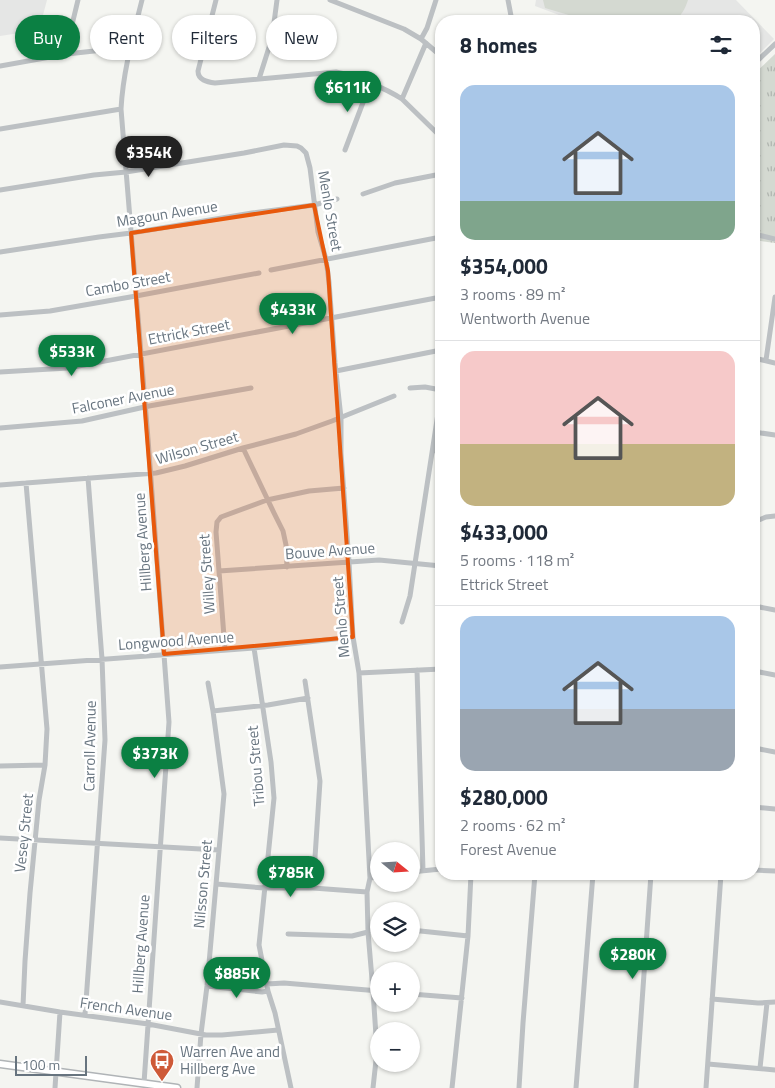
<!DOCTYPE html>
<html lang="en">
<head>
<meta charset="utf-8">
<style>
  :root { --surface:#fff; --page:#f2f2f3; --text:#1f2937; --muted:#747a83; --line:#e0e1e3; --accent:#0b8043 }
  body { margin:0; font-family:"Titillium Web",sans-serif; background:var(--page); color:var(--text); height:100vh; display:flex; flex-direction:column; font-size:19px; white-space:nowrap }
  * { box-sizing:border-box; margin:0 }
  p { font-size:16px; color:var(--muted) }
  .icon { flex:none; width:28px; height:28px; fill:none; stroke:currentColor; stroke-width:2; stroke-linecap:round; stroke-linejoin:round }
  .map { position:relative; flex:1; overflow:hidden }
  .drawer { position:absolute; left:435px; top:15px; width:325px; height:865px; display:flex; flex-direction:column; background:var(--surface); border-radius:20px; box-shadow:0 1px 4px #0004 }
  .drawer>* { flex:none }
  .banner { position:absolute; left:15px; top:15px; width:345px; height:45px; display:flex; gap:10px }
  .needle { width:32px; rotate:108deg }
  .buttons { position:absolute; left:370px; top:842px; display:grid; gap:10px }
  .buttons a { display:grid; place-items:center; width:50px; height:50px; border-radius:50%; background:var(--surface); box-shadow:0 1px 4px #0004; font-size:25px }
  .scale { position:absolute; left:15px; bottom:12px; width:72px; box-sizing:border-box; padding-left:5px; border:2px solid #67747f; border-top:0; font-size:14px; line-height:18px; white-space:nowrap; color:#67747f; -webkit-text-stroke:4px #fff; paint-order:stroke }
  .price { position:absolute; translate:-50% -42px; padding:0 11px; border-radius:18px; background:var(--accent); color:#fff; font-size:16px; line-height:32px; filter:drop-shadow(0 1px 2px #0008) }
  .price::after { content:''; position:absolute; left:50%; top:30px; width:15px; height:11px; margin-left:-8px; background:inherit; clip-path:polygon(0 0,100% 0,50% 100%) }
  .price.current { background:#222; color:#fff }
  ul { padding:0; list-style:none }
  li { display:grid; align-content:center; gap:10px; height:265px; padding:0 25px }
  li+li { border-top:1px solid var(--line) }
  li span { display:grid; place-items:center; height:155px; border-radius:15px; color:#555 }
  li>.icon { margin-inline-start:auto }
  span .icon { width:90px; height:90px; fill:#fffc; stroke-width:1 }
  li b { font-size:21px }
  h2 { display:flex; justify-content:space-between; align-items:center; height:60px; padding:0 25px; font-size:21px }
  .chip { padding:0 18px; border-radius:22px; background:var(--surface); box-shadow:0 1px 4px #0004; font-size:18px; line-height:45px }
  .chip.current { background:var(--accent); color:#fff }
  .map>svg:first-child { display:block }
  .built { fill:#e5e6e5 }
  .grass { fill:url(#grass-tufts) }
  .pitch { fill:#d4d9d1 }
  .lines { fill:none; stroke-linecap:round; stroke-linejoin:round }
  .major-casing { stroke:#b0b4b7; stroke-width:9 }
  .minor { stroke:#bcc0c3; stroke-width:5 }
  .major { stroke:#fff; stroke-width:6 }
  .marked { fill:#e8590c; fill-opacity:0.2; stroke:#e8590c; stroke-width:4; stroke-linejoin:round }
  .labels { text-anchor:middle; stroke-width:5; stroke-linejoin:round; paint-order:stroke }
  .street-label { font-size:15px; fill:#67747f; stroke:#fff }
  .poi-label { font-size:15px; fill:#67747f; stroke:#fff; text-anchor:start }
</style>
</head>
<body>
<div class="map">
<svg width="775" height="1088" viewBox="0 0 775 1088">
  <defs>
    <pattern id="grass-tufts" width="24" height="20" patternUnits="userSpaceOnUse" patternTransform="scale(1.25)"><rect width="24" height="20" fill="#d4d9d1"/><path d="M3 7l-1-3M5 7V3M7 7l1-3M15 17l-1-3M17 17v-4M19 17l1-3" fill="none" stroke="#b0b5af"/></pattern>
  </defs>
  <rect width="100%" height="100%" fill="#f4f5f1"/>
  <path class="built" d="M0,0H47L39,30L0,36Z
    M536,0H736L774,39L754,59V21H575L535,6Z"/>
  <path class="grass" d="M775,54V243L754,240V74Z"/>
  <path class="pitch" d="M543,0H688C685,9 682,15 674,21H589L545,8Z"/>
  <g class="lines">
    <defs>
      <path id="major" d="M0,1064L177,1088"/>
    </defs>
    <use href="#major" class="major-casing"/>
    <path class="minor" d="M142,0C133,36 123,72 121,109L148,439L169,722L144,1083
      M216,0L198,71C198,80 207,82 215,83L336,72C356,76 385,88 402,99
      M330,0L404,29L421,39L441,56
      M508,0L512,21
      M421,39L427,28L436,0
      M426,43L402,99L441,137
      M67,54L70,33L78,0
      M754,64L775,44
      M0,66L67,54L130,47
      M259,79L272,38L277,0
      M0,129L121,109
      M345,150L370,84
      M0,190L94,175L126,172L244,153L284,145L297,146L301,148L306,153L310,168L318,232L326,259L329,282L335,363L341,418V453L349,562L353,637L359,673L370,878L367,892L368,932L373,991L377,1051L373,1088
      M363,194L395,183L441,174
      M754,234L775,239
      M0,252L99,237L131,233L252,213L314,205L337,199
      M271,270L441,237
      M0,315L50,311L136,296L259,273
      M754,358L775,363
      M766,360L775,297
      M336,371L441,350
      M0,372L68,368L441,297
      M410,388L425,387L441,390
      M0,428L82,421L149,406L251,388
      M754,432L775,435
      M243,448L274,513L283,531L286,545L287,567
      M433,450L441,452
      M0,485L156,473L185,466L243,448L296,434L332,421L394,396
      M754,522L766,517L775,516
      M219,571L379,560L441,566
      M754,606L775,610
      M402,622L410,596L441,394
      M254,648L271,762L274,798L259,945L268,991L275,1013L291,1088
      M225,650L216,532L217,522L221,517L267,500L309,491L344,488
      M0,667L254,648L353,637
      M417,670L423,870
      M754,671L775,675
      M359,673L441,669
      M305,681L320,781L313,888
      M213,711L268,705L308,698
      M754,748L775,752
      M0,766L45,765
      M754,807L775,809
      M0,838L219,850
      M754,870L775,871
      M411,872L441,869
      M370,878L379,877
      M216,884L264,888H313L367,892
      M411,930L468,936
      M288,934L352,936L368,932L379,927
      M267,984L284,983L379,991
      M207,986L262,992L268,991
      M411,994L462,998
      M712,999L758,1003L775,1002
      M0,1002L60,1012L148,1024L206,1035H222L278,1030
      M23,1006L25,961L30,893L39,800L45,765L47,729L26,483
      M85,1015L105,740L102,659L88,478
      M708,1064L775,1070
      M760,1068L767,1003
      M55,1088L60,1012
      M197,1088L201,1034L207,986L224,794L213,711L208,683
      M452,1088L468,936L471,874
      M519,1088L523,1023L535,874
      M576,1088L593,874
      M636,1088L651,874
      M706,1088L721,874"/>
    <use href="#major" class="major"/>
  </g>
  <path class="marked" d="M314,205L328,271L353,637L164,654L131,233Z"/>
  <defs>
    <symbol id="bus-pin" viewBox="-11 -11 22 30"><path d="M0 17L-7.5 6A9.5 9.5 0 1 1 7.5 6Z" fill="#ce5a38" stroke="#fff"/><path d="M-5-6H5V4H4V6H2V4H-2V6H-4V4H-5ZM-3.5-4V0h7V-4ZM-3.5 1.2v1.5H-2V1.2ZM2 1.2v1.5H3.5V1.2Z" fill="#fff"/></symbol>
  </defs>
  <g fill-rule="evenodd">
    <use href="#bus-pin" x="148" y="1047" width="28" height="38"/>
  </g>
  <g class="labels">
    <g class="street-label">
      <text transform="translate(330 211) rotate(80)" y="5">Menlo Street</text>
      <text transform="translate(167 214) rotate(-9)" y="5">Magoun Avenue</text>
      <text transform="translate(128 284) rotate(-10)" y="5">Cambo Street</text>
      <text transform="translate(189 332) rotate(-11)" y="5">Ettrick Street</text>
      <text transform="translate(123 399) rotate(-11)" y="5">Falconer Avenue</text>
      <text transform="translate(197 448) rotate(-16)" y="5">Wilson Street</text>
      <text transform="translate(143 542) rotate(-94)" y="5">Hillberg Avenue</text>
      <text transform="translate(330 551) rotate(-4)" y="5">Bouve Avenue</text>
      <text transform="translate(207 574) rotate(-94)" y="5">Willey Street</text>
      <text transform="translate(341 617) rotate(-95)" y="5">Menlo Street</text>
      <text transform="translate(176 641) rotate(-4)" y="5">Longwood Avenue</text>
      <text transform="translate(90 746) rotate(-89)" y="5">Carroll Avenue</text>
      <text transform="translate(256 766) rotate(-95)" y="5">Tribou Street</text>
      <text transform="translate(24 833) rotate(-84)" y="5">Vesey Street</text>
      <text transform="translate(203 884) rotate(-85)" y="5">Nilsson Street</text>
      <text transform="translate(141 944) rotate(-86)" y="5">Hillberg Avenue</text>
      <text transform="translate(126 1009) rotate(8)" y="5">French Avenue</text>
    </g>
    <g class="poi-label">
      <text x="180" y="1057">Warren Ave and<tspan x="180" dy="17">Hillberg Ave</tspan></text>
    </g>
  </g>
</svg>
<div class="buttons">
<a><svg class="needle" viewBox="-14 -14 28 28"><path d="M0-13l5 13h-10z" fill="#e53935"/><path d="M0 13l5-13h-10z" fill="#747a83"/></svg></a>
<a><svg class="icon" aria-label="layers" viewBox="0 0 24 24"><path d="M12 4l9 5-9 5-9-5zM3 14l9 5 9-5"/></svg></a>
<a>+</a>
<a>−</a>
</div>
<div class="scale">100 m</div>
<b class="price" style="left:348px;top:113px">$611K</b>
<b class="price current" style="left:149px;top:178px">$354K</b>
<b class="price" style="left:293px;top:335px">$433K</b>
<b class="price" style="left:72px;top:377px">$533K</b>
<b class="price" style="left:155px;top:779px">$373K</b>
<b class="price" style="left:291px;top:898px">$785K</b>
<b class="price" style="left:633px;top:980px">$280K</b>
<b class="price" style="left:237px;top:999px">$885K</b>
<div class="banner">
<a class="chip current">Buy</a>
<a class="chip">Rent</a>
<a class="chip">Filters</a>
<a class="chip">New</a>
</div>
<section class="drawer">
<h2>8 homes<svg class="icon" aria-label="filters" viewBox="0 0 24 24"><path d="M4 7h16M4 17h16"/><circle cx="9" cy="7" r="2"/><circle cx="15" cy="17" r="2"/></svg></h2>
<ul>
<li><span style="background:linear-gradient(#a9c7e8 75%,#7fa58c 0)"><svg class="icon" aria-label="home" viewBox="0 0 24 24"><path d="M3 11l9-7 9 7M6 9v11h12V9"/></svg></span><div><b>$354,000</b><p>3 rooms · 89 m²</p><p>Wentworth Avenue</p></div></li>
<li><span style="background:linear-gradient(#f6c9c9 60%,#c2b280 0)"><svg class="icon" aria-label="home" viewBox="0 0 24 24"><path d="M3 11l9-7 9 7M6 9v11h12V9"/></svg></span><div><b>$433,000</b><p>5 rooms · 118 m²</p><p>Ettrick Street</p></div></li>
<li><span style="background:linear-gradient(#a9c7e8 60%,#9aa5b1 0)"><svg class="icon" aria-label="home" viewBox="0 0 24 24"><path d="M3 11l9-7 9 7M6 9v11h12V9"/></svg></span><div><b>$280,000</b><p>2 rooms · 62 m²</p><p>Forest Avenue</p></div></li>
</ul>
</section>
</div>
</body>
</html>
